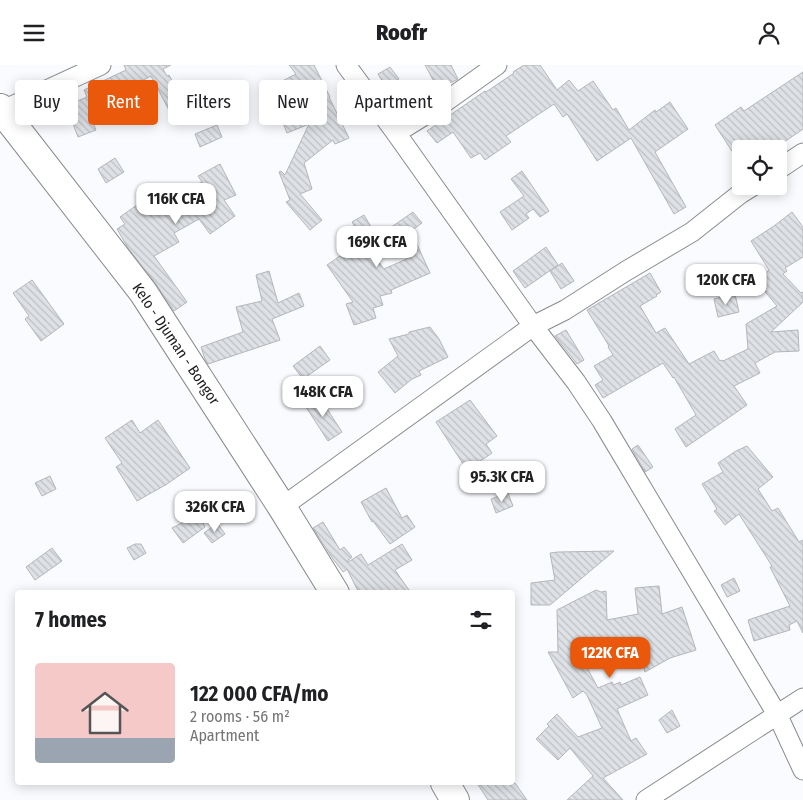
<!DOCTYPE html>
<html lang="en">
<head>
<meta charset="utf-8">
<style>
  :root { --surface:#fff; --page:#f2f2f2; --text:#202124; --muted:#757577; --accent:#ea580c }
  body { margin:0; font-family:"Fira Sans Condensed",sans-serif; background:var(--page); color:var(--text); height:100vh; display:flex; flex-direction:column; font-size:19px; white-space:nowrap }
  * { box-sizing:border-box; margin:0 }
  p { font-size:16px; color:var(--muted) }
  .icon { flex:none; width:28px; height:28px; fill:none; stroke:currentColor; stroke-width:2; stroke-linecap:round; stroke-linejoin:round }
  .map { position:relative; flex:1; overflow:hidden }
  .side { position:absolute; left:15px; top:525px; width:500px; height:195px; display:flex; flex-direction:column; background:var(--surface); border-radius:5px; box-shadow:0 2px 12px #0003 }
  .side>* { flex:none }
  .hud { position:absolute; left:15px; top:15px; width:500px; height:45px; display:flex; gap:10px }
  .buttons { position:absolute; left:732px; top:75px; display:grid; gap:10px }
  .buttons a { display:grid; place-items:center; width:55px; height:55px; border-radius:5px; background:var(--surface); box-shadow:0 2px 12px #0003; font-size:25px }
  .price { position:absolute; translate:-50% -42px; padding:0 11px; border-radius:10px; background:#fff; color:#222; font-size:16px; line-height:32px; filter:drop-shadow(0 1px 2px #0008) }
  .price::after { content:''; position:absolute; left:50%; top:30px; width:15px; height:11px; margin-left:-8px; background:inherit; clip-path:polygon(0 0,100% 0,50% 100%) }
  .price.on { background:var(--accent); color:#fff }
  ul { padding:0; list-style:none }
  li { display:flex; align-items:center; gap:15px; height:125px; padding:0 20px }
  li span { display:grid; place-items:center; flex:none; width:140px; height:100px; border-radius:5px; color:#555 }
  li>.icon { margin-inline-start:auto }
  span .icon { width:60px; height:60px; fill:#fffc; stroke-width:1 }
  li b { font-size:21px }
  h2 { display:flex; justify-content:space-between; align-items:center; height:60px; padding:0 20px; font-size:21px }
  .tag { padding:0 18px; border-radius:5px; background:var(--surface); box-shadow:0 2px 12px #0003; font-size:18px; line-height:45px }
  .tag.on { background:var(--accent); color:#fff }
  header { display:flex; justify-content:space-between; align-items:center; height:65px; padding:0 20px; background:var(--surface); font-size:22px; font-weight:800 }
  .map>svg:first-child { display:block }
  .building { fill:url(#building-back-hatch); stroke:#b4b6ba }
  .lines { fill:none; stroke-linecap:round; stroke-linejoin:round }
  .minor-casing { stroke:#898c8f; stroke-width:21 }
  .highway-casing { stroke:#898c8f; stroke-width:30 }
  .minor { stroke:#fff; stroke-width:19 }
  .highway { stroke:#fff; stroke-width:28 }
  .labels { text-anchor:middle; stroke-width:5; stroke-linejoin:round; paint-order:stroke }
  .street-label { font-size:15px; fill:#1b1c1e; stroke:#fff }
</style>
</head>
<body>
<header><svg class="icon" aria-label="menu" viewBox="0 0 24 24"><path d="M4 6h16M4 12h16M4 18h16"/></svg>Roofr<svg class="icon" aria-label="person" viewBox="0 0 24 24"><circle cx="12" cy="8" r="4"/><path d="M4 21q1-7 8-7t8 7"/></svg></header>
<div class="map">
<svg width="803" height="735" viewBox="0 0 803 735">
  <defs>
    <pattern id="building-back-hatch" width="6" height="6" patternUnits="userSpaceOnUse" patternTransform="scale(1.25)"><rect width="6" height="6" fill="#dee1e5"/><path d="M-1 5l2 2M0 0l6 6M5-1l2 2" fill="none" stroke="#bec0c4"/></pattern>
  </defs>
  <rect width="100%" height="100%" fill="#f9fbfe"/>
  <path class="building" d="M124,0H171L163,4L167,11L169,10L185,39L170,47L151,11L126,24L127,26L101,38L102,41L89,47L96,65L78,72L66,41L87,32L84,25L126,5Z
    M289,0H314L330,32H329L349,73L335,79L333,75L304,98L312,124L300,129L322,155L310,165L286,137L290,135L279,107L281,106L285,110L309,59L287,68L282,56L275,58L259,28L296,9Z
    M425,0H451L458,14L438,24Z
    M524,0H540L557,25L569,15L578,26L593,16L613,45L616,43L629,65L655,45L656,47L670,37L688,64L655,87L686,142L674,149L631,73L597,96L567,49L563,52L554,39L506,71L511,77L485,95L480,88L471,93L453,67L437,78L427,66L485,26L486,27L514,8L513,7Z
    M390,2L399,14L386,22L378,9Z
    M803,7V64L774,84H741V100L715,60L741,42L744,46Z
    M217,60L222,72L200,82L195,69Z
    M115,93L124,107L106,118L98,104Z
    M220,99L236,130L224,135L235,151L210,169L199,154L174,168L179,177L154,191L187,237L174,246L156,219L128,183L117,164L125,159L120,152L144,135V139L149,145L160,139L161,140L202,117L198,111Z
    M522,106L549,146L540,152L533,144L526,149L529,153L512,165L500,147L524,131L511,114Z
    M413,147L422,158L411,166L430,208L391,225L392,228L380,231L383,240L373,243L376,253L354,260L346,239L353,237L327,200L363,175L352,157L364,150L380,177L369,184L384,204L411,192L390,163Z
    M792,147L803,162V192L785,203L787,206L783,209L801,228L803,227V237L771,267L798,265L799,286L775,287L755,298L760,308L734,321L747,340L686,382L675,364L696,350L674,312L673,313L663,298L603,333L595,320L603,315L594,301L613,290L608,282L609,281L587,245L650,208L661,227L656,230L657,231L640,241L656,268L665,263L689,299L714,286L720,296L722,295L723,296L748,284L746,259L777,241L756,216L769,205L751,176L774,161Z
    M546,182L558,200L525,223L513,206Z
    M562,198L574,216L561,224L550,206Z
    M269,206L278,238L299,228L304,241L272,254L280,275L208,299L205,294L201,282L243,267L236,242L262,236L256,210Z
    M32,215L64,259L41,276L25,254L29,251L13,228Z
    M735,229L739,247L718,252L714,234Z
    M430,262L439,274L448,292L419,306L421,310L412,314L395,328L378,307L398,291L389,274L409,269V267Z
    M566,265L584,295L577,299L555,271Z
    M320,281L330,295L303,314L293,301Z
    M318,330L342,367L328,376L304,339Z
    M470,335L497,371L486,379L492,388L467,405L436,357Z
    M132,355L140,368L158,355L190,403L167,419L137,436L116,402L122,398L105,373Z
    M638,380L653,402L645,407L632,384Z
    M747,381L773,412L758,424L772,446L778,443L799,477L803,475V568L797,556L789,560L790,565L754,576L748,555L790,541L770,502L772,501L739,449L725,460L714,446L717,444L702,419L723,407L718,398L736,386Z
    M50,411L56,424L42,431L35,418Z
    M386,423L402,453L407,450L415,462L390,479L373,456L372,457L361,437Z
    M508,428L513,441L496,448L491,434Z
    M199,449L205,462L183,478L172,463Z
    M323,457L340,485L344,482L352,492L347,496L348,497L361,489L368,500L402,479L412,495L395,505L411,528H359L347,504L343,507L333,494L313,463Z
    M217,458L225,469L212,478L204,468Z
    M135,479H141L146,488L134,495L127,483Z
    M52,483L62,496L35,515L26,502Z
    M614,486L550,540H531V518L555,515L550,488L558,487Z
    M734,513L740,526L727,532L721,520Z
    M659,521L662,549L682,542L696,585L670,593L645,607L637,578L579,588L598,623L612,617L614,620L620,617L621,620L640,612L648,630L617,644L631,676L636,673L647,689L603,713L623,735H567L593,711L570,683L558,695L536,674L549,661L547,659L557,649L578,672L602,663L586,628H585L583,626L573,633L548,587H558L557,545L596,525L601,527L606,526L607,555L638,549L635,523Z
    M672,645L680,661L667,668L659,655Z
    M477,718H515L527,735H488Z"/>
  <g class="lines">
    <defs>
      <path id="minor" d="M346,0L396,68L533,261L576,317L602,356L778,651L803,705
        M1,46L101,0
        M396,68L438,42L497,0
        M779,104L803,88
        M282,442L533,261L565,245L626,206L692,167L740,129L753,121
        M646,735L803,633"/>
      <path id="highway" d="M0,43L143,227L282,442L335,528
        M445,718L455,735"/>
    </defs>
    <use href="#minor" class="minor-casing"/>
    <use href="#highway" class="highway-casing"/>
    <use href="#minor" class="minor"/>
    <use href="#highway" class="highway"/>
  </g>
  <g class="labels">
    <g class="street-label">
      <text transform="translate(176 279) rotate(56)" y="5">Kelo - Djuman - Bongor</text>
    </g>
  </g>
</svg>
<div class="buttons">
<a><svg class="icon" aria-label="locate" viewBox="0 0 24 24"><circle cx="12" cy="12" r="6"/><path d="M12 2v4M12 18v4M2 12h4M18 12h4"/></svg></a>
</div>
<b class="price" style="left:176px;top:160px">116K CFA</b>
<b class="price" style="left:377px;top:203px">169K CFA</b>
<b class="price" style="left:726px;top:241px">120K CFA</b>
<b class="price" style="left:323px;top:353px">148K CFA</b>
<b class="price" style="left:502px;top:438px">95.3K CFA</b>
<b class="price" style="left:215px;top:468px">326K CFA</b>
<b class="price on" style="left:610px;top:614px">122K CFA</b>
<div class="hud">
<a class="tag">Buy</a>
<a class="tag on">Rent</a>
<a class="tag">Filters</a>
<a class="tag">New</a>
<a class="tag">Apartment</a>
</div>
<section class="side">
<h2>7 homes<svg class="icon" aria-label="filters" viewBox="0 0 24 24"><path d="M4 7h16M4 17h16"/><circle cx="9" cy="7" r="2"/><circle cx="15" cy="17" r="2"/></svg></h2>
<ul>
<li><span style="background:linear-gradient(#f6c9c9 75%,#9aa5b1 0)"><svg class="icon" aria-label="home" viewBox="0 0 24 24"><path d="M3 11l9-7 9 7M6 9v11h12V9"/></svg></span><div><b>122 000 CFA/mo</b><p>2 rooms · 56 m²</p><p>Apartment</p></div></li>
</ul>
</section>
</div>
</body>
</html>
